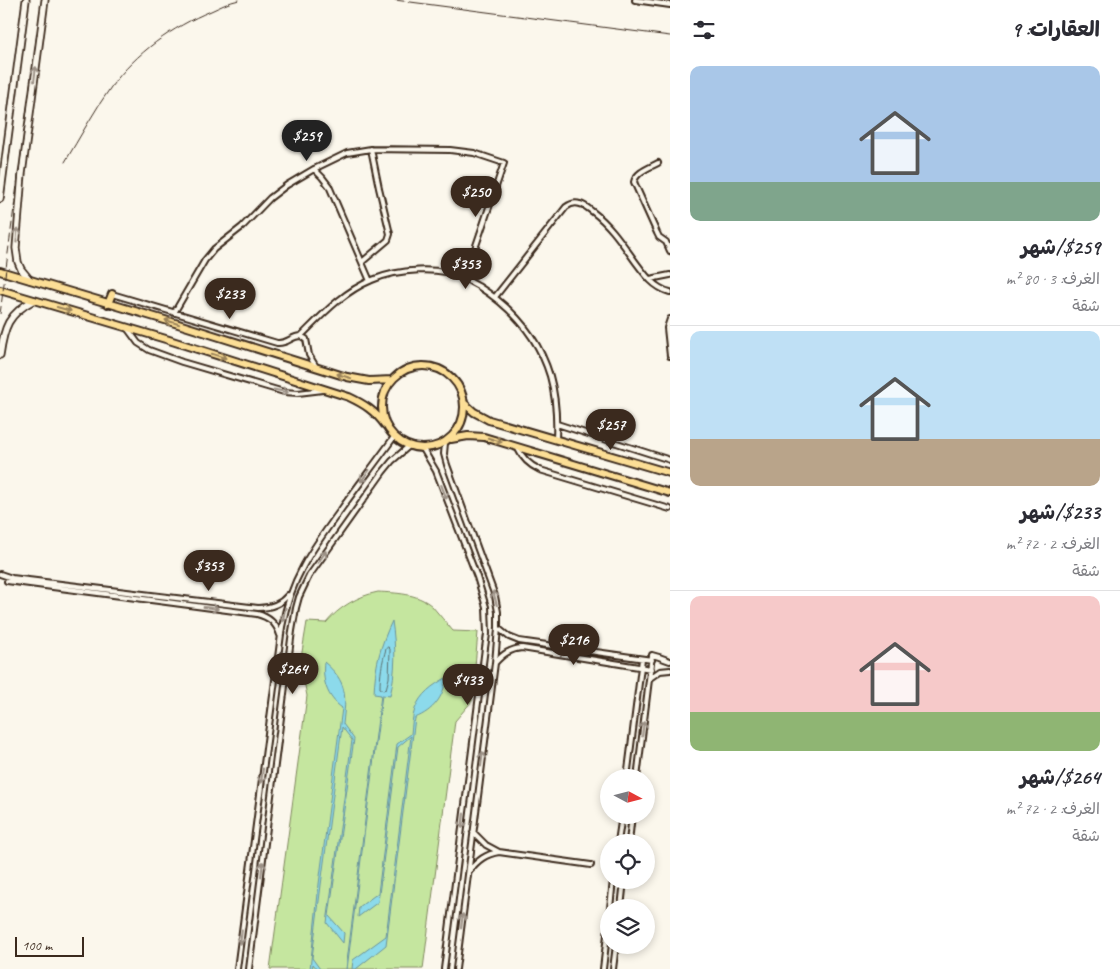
<!DOCTYPE html>
<html lang="ar">
<head>
<meta charset="utf-8">
<style>
  :root { --surface:#fff; --page:#f2f2f3; --text:#2b2b33; --muted:#7c7c81; --line:#e1e1e2; --accent:#3b2a1e }
  body { margin:0; font-family:Caveat,"Playpen Sans Arabic",sans-serif; background:var(--page); color:var(--text); direction:rtl; height:100vh; display:flex; flex-direction:column; font-size:19px; white-space:nowrap }
  * { box-sizing:border-box; margin:0 }
  p { font-size:16px; color:var(--muted) }
  .icon { flex:none; width:28px; height:28px; fill:none; stroke:currentColor; stroke-width:2; stroke-linecap:round; stroke-linejoin:round }
  .map { position:relative; flex:1; overflow:hidden; direction:ltr }
  .drawer { display:flex; flex-direction:column; background:var(--surface); width:450px }
  .drawer>* { flex:none }
  .needle { width:32px; rotate:97deg }
  .fabs { position:absolute; left:600px; top:769px; display:grid; gap:10px }
  .fabs a { display:grid; place-items:center; width:55px; height:55px; border-radius:50%; background:var(--surface); box-shadow:0 2px 8px #0003; font-size:25px }
  .scale { position:absolute; left:15px; bottom:12px; width:69px; box-sizing:border-box; padding-left:5px; border:2px solid #3b2a1e; border-top:0; font-size:14px; line-height:18px; white-space:nowrap; color:#3b2a1e; -webkit-text-stroke:4px #fbf7ec; paint-order:stroke }
  .price { position:absolute; translate:-50% -42px; padding:0 11px; border-radius:18px; background:var(--accent); color:#fff; font-size:16px; line-height:32px; filter:drop-shadow(0 1px 2px #0008) }
  .price::after { content:''; position:absolute; left:50%; top:30px; width:15px; height:11px; margin-left:-8px; background:inherit; clip-path:polygon(0 0,100% 0,50% 100%) }
  .price.current { background:#222; color:#fff }
  ul { padding:0; list-style:none }
  li { display:grid; align-content:center; gap:10px; height:265px; padding:0 20px }
  li+li { border-top:1px solid var(--line) }
  li span { display:grid; place-items:center; height:155px; border-radius:10px; color:#555 }
  li>.icon { margin-inline-start:auto }
  span .icon { width:90px; height:90px; fill:#fffc; stroke-width:1 }
  li b { font-size:21px }
  h2 { display:flex; justify-content:space-between; align-items:center; height:60px; padding:0 20px; font-size:21px }
  main { display:flex; flex:1; min-height:0 }
  .map>svg:first-child { display:block }
  .green { fill:#c5e69f; stroke:#80885e }
  .water { fill:#8cdaeb; stroke:#6c9499 }
  .lines { fill:none; stroke-linecap:round; stroke-linejoin:round }
  .shore { stroke:#5b7070; stroke-width:1 }
  .street-casing { stroke:#3b2a1e; stroke-width:8 }
  .secondary-casing { stroke:#3b2a1e; stroke-width:9 }
  .primary-casing { stroke:#3b2a1e; stroke-width:10 }
  .street { stroke:#fbf7ec; stroke-width:4 }
  .secondary { stroke:#fbf7ec; stroke-width:5.5 }
  .primary { stroke:#fcde96; stroke-width:6 }
  .tram { stroke:#3b2a1e; stroke-width:1 }
  .rail { stroke:#3b2a1e; stroke-width:1; stroke-dasharray:8 4; stroke-linecap:butt }
  .oneway { stroke:#9b9085 }
  .oneway2 { stroke:#9c845a }
</style>
</head>
<body>
<main>
<section class="drawer">
<h2>العقارات: 9<svg class="icon" aria-label="filters" viewBox="0 0 24 24"><path d="M4 7h16M4 17h16"/><circle cx="9" cy="7" r="2"/><circle cx="15" cy="17" r="2"/></svg></h2>
<ul>
<li><span style="background:linear-gradient(#a9c7e8 75%,#7fa58c 0)"><svg class="icon" aria-label="home" viewBox="0 0 24 24"><path d="M3 11l9-7 9 7M6 9v11h12V9"/></svg></span><div><b>$259/شهر</b><p>الغرف: 3 · 80 m²</p><p>شقة</p></div></li>
<li><span style="background:linear-gradient(#bfe0f5 70%,#b9a48a 0)"><svg class="icon" aria-label="home" viewBox="0 0 24 24"><path d="M3 11l9-7 9 7M6 9v11h12V9"/></svg></span><div><b>$233/شهر</b><p>الغرف: 2 · 72 m²</p><p>شقة</p></div></li>
<li><span style="background:linear-gradient(#f6c9c9 75%,#8fb573 0)"><svg class="icon" aria-label="home" viewBox="0 0 24 24"><path d="M3 11l9-7 9 7M6 9v11h12V9"/></svg></span><div><b>$264/شهر</b><p>الغرف: 2 · 72 m²</p><p>شقة</p></div></li>
</ul>
</section>
<div class="map">
<svg width="670" height="969" viewBox="0 0 670 969">
  <rect width="100%" height="100%" fill="#fbf7ec"/>
  <filter id="ink" filterUnits="userSpaceOnUse"><feTurbulence type="fractalNoise" baseFrequency=".02" numOctaves="2"/><feDisplacementMap in="SourceGraphic" scale="10" xChannelSelector="R" yChannelSelector="G"/><feConvolveMatrix kernelMatrix="1 2 1 2 8 2 1 2 1" color-interpolation-filters="sRGB"/></filter>
  <g filter="url(#ink)">
    <path class="green" d="M378,592C396,593 417,593 432,606C439,614 446,623 453,631L478,632L472,701L455,721L423,969H270L307,696L305,686L298,676L307,622L326,623C339,607 358,596 378,592Z"/>
    <path class="water" d="M392,621C396,647 396,671 390,696L382,695L347,969H346L381,695L374,694C375,666 380,646 392,621Z
      M324,662C348,682 346,696 343,724L354,739L329,916L344,933L343,943L327,923L352,740L342,727L321,885L312,958L320,969H317L313,964L312,969H310L319,884L342,708C327,697 322,681 324,662Z
      M446,678C444,697 433,711 415,718L386,945L356,969H352L353,960L386,936L411,736L398,747L378,902L358,917L359,907L378,893L397,744L411,734C412,726 412,717 415,709C420,694 433,685 446,678Z"/>
    <g class="lines">
      <path class="shore" d="M388,647L390,649V651L389,678L386,689L383,690L380,688C380,675 382,662 386,649Z"/>
      <defs>
        <path id="street" d="M635,0L670,5
          M658,163C649,168 636,172 634,182L657,233L659,237L666,242L670,251
          M314,169L322,177L329,186L370,281
          M362,262L388,240L390,234L379,188L371,149
          M650,279L670,275
          M112,294L277,343C288,344 291,336 301,336L306,339L309,355L315,365
          M495,297L566,207C570,204 575,202 580,204C585,205 589,209 593,212C618,231 630,258 650,280C656,286 662,290 670,292
          M174,313L205,260L214,249L242,227L270,198L287,185L314,169L347,153L371,149L450,150L474,153L504,163L465,278
          M670,319L667,328L670,356
          M127,328L138,343L149,350L182,362L284,392L298,393L323,390
          M301,336C323,314 343,292 372,280C398,269 439,266 465,278C469,281 474,284 478,286C513,308 538,336 550,376C556,397 557,418 556,439
          M557,424L670,460
          M445,443L444,454L447,465L495,596L498,612V628L495,663L456,969
          M517,447C522,458 529,465 540,470L670,509
          M423,449L436,471L477,577L486,607L487,634L485,648L444,969
          M0,574L12,578L258,608C270,608 280,605 288,595
          M7,581L257,614C269,617 276,623 280,635
          M498,628L509,637L519,641L652,660
          M495,663C503,654 510,649 522,648L651,669
          M650,678L660,671L670,670
          M627,778L642,659
          M637,778L652,655L659,657L670,661
          M473,832L486,845L499,852
          M618,842L622,815
          M629,842L632,815
          M469,871C478,860 486,854 499,852L591,865
          M610,908L613,880
          M621,908L624,880
          M237,969L282,627C291,577 313,548 342,508C359,484 377,461 394,437
          M249,969L292,631L296,608L299,597L309,576L383,472L392,461L409,446
          M603,969L609,918
          M613,969L616,945"/>
        <path id="secondary" d="M0,199L26,0
          M30,280L21,269L18,262L16,248L22,174L45,0
          M0,355C4,327 8,314 34,300"/>
        <path id="primary" d="M0,271L175,323L347,377L369,381L392,380
          M0,290L169,340L349,397C364,404 375,411 385,425
          M108,304L112,294
          M382 407a41 41 0 1 1 82 0a41 41 0 1 1-82 0Z
          M464,403L474,412L489,420L670,473
          M451,439L468,436L484,437L670,493"/>
      </defs>
      <use href="#street" class="street-casing"/>
      <use href="#secondary" class="secondary-casing"/>
      <use href="#primary" class="primary-casing"/>
      <use href="#street" class="street"/>
      <use href="#secondary" class="secondary"/>
      <use href="#primary" class="primary"/>
      <path class="tram" d="M395,0L670,36
        M65,162C80,137 94,111 111,87C136,53 172,27 211,11C220,7 229,2 239,0"/>
      <path class="rail" d="M0,314L37,33"/>
    </g>
    <defs><path id="oneway-shaft" d="M-6 0H5M1.5-3L5.5 0L1.5 3" fill="none" stroke-width="1.6" stroke-linecap="round" stroke-linejoin="round" transform="scale(1.25)"/></defs>
    <g class="oneway">
      <use href="#oneway-shaft" transform="translate(35 74) rotate(-83)"/>
      <use href="#oneway-shaft" transform="translate(17 235) rotate(-85)"/>
      <use href="#oneway-shaft" transform="translate(281 391) rotate(11)"/>
      <use href="#oneway-shaft" transform="translate(365 476) rotate(126)"/>
      <use href="#oneway-shaft" transform="translate(444 492) rotate(69)"/>
      <use href="#oneway-shaft" transform="translate(322 557) rotate(-56)"/>
      <use href="#oneway-shaft" transform="translate(495 598) rotate(-104)"/>
      <use href="#oneway-shaft" transform="translate(211 608) rotate(7)"/>
      <use href="#oneway-shaft" transform="translate(284 615) rotate(102)"/>
      <use href="#oneway-shaft" transform="translate(643 729) rotate(-83)"/>
      <use href="#oneway-shaft" transform="translate(482 759) rotate(-83)"/>
      <use href="#oneway-shaft" transform="translate(262 776) rotate(98)"/>
      <use href="#oneway-shaft" transform="translate(463 821) rotate(97)"/>
      <use href="#oneway-shaft" transform="translate(262 869) rotate(-83)"/>
      <use href="#oneway-shaft" transform="translate(462 921) rotate(-83)"/>
      <use href="#oneway-shaft" transform="translate(241 937) rotate(97)"/>
    </g>
    <g class="oneway2">
      <use href="#oneway-shaft" transform="translate(64 309) rotate(16)"/>
      <use href="#oneway-shaft" transform="translate(172 322) rotate(-163)"/>
      <use href="#oneway-shaft" transform="translate(219 356) rotate(18)"/>
      <use href="#oneway-shaft" transform="translate(344 376) rotate(-163)"/>
      <use href="#oneway-shaft" transform="translate(495 440) rotate(17)"/>
    </g>
  </g>
</svg>
<div class="fabs">
<a><svg class="needle" viewBox="-14 -14 28 28"><path d="M0-13l5 13h-10z" fill="#e53935"/><path d="M0 13l5-13h-10z" fill="#7c7c81"/></svg></a>
<a><svg class="icon" aria-label="locate" viewBox="0 0 24 24"><circle cx="12" cy="12" r="6"/><path d="M12 2v4M12 18v4M2 12h4M18 12h4"/></svg></a>
<a><svg class="icon" aria-label="layers" viewBox="0 0 24 24"><path d="M12 4l9 5-9 5-9-5zM3 14l9 5 9-5"/></svg></a>
</div>
<div class="scale">100 m</div>
<b class="price current" style="left:307px;top:162px">$259</b>
<b class="price" style="left:476px;top:218px">$250</b>
<b class="price" style="left:466px;top:290px">$353</b>
<b class="price" style="left:230px;top:320px">$233</b>
<b class="price" style="left:611px;top:451px">$257</b>
<b class="price" style="left:209px;top:592px">$353</b>
<b class="price" style="left:574px;top:666px">$216</b>
<b class="price" style="left:293px;top:695px">$264</b>
<b class="price" style="left:468px;top:706px">$433</b>
</div>
</main>
</body>
</html>
